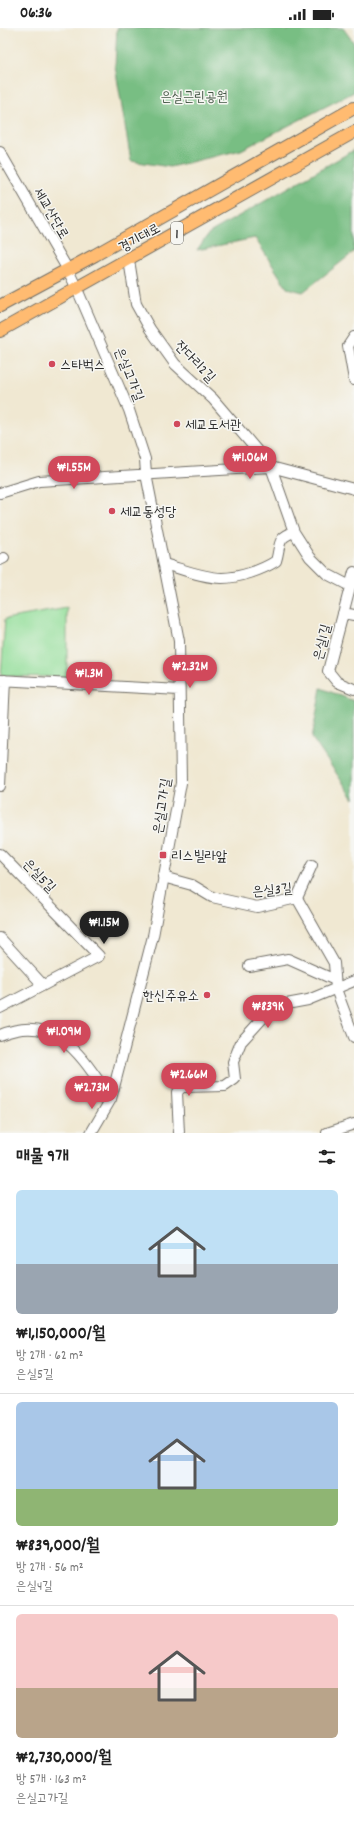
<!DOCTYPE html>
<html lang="ko">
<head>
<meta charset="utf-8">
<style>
  :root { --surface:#fff; --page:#f2f2f2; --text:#222; --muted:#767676; --line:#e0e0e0; --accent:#d1495b }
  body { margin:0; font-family:Dekko,"Poor Story",sans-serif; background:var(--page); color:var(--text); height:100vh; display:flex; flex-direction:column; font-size:15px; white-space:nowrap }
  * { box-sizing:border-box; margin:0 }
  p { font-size:13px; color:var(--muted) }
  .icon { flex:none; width:22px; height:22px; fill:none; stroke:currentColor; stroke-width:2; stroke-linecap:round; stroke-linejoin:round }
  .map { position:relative; height:1105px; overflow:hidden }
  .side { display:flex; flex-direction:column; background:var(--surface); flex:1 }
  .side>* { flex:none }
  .price { position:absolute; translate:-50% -34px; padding:0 9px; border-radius:14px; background:var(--accent); color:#fff; font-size:13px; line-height:26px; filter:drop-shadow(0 1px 2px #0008) }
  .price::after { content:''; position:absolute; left:50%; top:24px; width:12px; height:9px; margin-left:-6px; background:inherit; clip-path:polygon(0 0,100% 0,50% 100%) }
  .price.active { background:#222; color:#fff }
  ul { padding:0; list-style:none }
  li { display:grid; align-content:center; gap:8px; height:212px; padding:0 16px }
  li+li { border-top:1px solid var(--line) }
  li span { display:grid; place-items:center; height:124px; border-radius:6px; color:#555 }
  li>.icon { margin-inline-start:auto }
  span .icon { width:72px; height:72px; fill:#fffc; stroke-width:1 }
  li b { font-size:17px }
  h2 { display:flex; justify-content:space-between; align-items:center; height:48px; padding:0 16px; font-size:17px }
  .status { display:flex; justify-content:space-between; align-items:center; height:28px; padding:0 20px; background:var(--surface); direction:ltr }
  .status svg { height:11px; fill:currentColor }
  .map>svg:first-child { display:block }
  .green { fill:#95df9b; stroke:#608563 }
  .forest { fill:#78be83; stroke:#527457 }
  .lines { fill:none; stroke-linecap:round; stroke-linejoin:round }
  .minor-casing { stroke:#706d65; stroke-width:12 }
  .major-casing { stroke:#706d65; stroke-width:14 }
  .minor { stroke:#fff; stroke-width:10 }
  .major { stroke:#ffbb71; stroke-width:12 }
  .poi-dot { fill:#d1495b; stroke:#f6f6f2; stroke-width:1.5 }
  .labels { text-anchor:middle; stroke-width:3; stroke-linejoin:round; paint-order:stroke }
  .shield { fill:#f6f6f2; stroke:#686867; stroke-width:1 }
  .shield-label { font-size:13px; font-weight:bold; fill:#2b2b2b }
  .park-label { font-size:14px; fill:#465847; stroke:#f6f6f2 }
  .street-label { font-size:14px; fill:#2b2b2b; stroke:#f6f6f2 }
  .poi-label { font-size:14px; fill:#2b2b2b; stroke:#f6f6f2; text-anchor:start }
</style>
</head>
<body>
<div class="status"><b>06:36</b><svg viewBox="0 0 49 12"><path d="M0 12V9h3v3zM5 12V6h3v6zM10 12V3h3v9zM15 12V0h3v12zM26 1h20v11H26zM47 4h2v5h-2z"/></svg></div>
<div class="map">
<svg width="354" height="1105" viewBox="0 0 354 1105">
  <rect width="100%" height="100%" fill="#f6f6f2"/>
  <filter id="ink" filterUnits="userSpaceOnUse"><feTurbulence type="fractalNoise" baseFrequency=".025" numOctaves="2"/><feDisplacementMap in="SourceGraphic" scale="8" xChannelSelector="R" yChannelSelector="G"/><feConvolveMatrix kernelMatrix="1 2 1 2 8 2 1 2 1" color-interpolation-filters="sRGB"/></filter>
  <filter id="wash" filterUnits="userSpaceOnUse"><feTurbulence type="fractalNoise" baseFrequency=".012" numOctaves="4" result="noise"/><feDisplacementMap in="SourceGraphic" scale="16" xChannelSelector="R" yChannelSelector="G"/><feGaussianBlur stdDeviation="0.9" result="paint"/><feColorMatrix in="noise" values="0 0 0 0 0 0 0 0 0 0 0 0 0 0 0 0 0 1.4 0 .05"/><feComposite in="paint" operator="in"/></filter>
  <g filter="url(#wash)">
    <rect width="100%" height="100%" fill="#f0e8d2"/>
    <path class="green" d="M67,580V649L1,648L5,591Z"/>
    <path class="forest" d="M117,0H283L286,3L292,0H343L354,15V64L241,122L170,139L131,133L115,38Z
      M354,122V224L303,264L287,260L255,210L197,222L209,205Z
      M321,660L354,673V771L312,710Z"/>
  </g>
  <g filter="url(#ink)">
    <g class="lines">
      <defs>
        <path id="minor" d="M0,124L68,242L77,261L129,382L145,431L146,446L179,613L181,755L153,908L111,1071L91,1105
          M129,232L136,276L150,301L175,336L213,371L271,439L294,504L310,529L327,546L350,558
          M354,309L348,318L354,352
          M0,465L39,453L271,439L354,461
          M0,532L4,530
          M164,536C182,541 203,550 222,550C239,550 262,542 276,533C281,517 276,510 294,504
          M354,544L328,643L337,654L354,661
          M343,585L354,587
          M0,652L179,662
          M0,758L5,652
          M0,826L99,928L0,980
          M163,849L192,857L212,869L257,879L297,870
          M297,870L334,935L336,961L354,1009
          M297,870L312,837
          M0,910L43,957
          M249,938L288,931L335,952
          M0,1007C58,983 83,1031 111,1071
          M179,1105L177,1064L182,1059L225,1058L235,1051L233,1034L241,1014L262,991L281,977L308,972L354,953
          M327,1105L354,1096"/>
        <path id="major" d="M0,278L95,227L354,80
          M0,303L354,104"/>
      </defs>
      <use href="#minor" class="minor-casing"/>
      <use href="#major" class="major-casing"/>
      <use href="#minor" class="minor"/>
      <use href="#major" class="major"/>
    </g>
  </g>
  <g class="poi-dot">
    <circle cx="52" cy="336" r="4"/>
    <circle cx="177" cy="396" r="4"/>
    <circle cx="112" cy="483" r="4"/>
    <rect x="159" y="823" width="8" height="8" rx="2"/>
    <circle cx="207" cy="967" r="4"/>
  </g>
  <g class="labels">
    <rect class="shield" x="171" y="194" width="12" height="22" rx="3"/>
    <g class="shield-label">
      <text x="177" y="210">1</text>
    </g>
    <g class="park-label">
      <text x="194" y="73">은실근린공원</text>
    </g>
    <g class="street-label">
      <text transform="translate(52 185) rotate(60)" y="5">세교산단로</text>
      <text transform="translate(139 209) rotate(-29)" y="5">경기대로</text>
      <text transform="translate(196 333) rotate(46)" y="5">잔다리2길</text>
      <text transform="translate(130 346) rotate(68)" y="5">은실고가길</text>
      <text transform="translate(321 614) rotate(-76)" y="5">은실1길</text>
      <text transform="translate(161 778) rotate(-81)" y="5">은실고가길</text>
      <text transform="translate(40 847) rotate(46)" y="5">은실5길</text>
      <text transform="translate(272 861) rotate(-5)" y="5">은실3길</text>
    </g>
    <g class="poi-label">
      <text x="60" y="341">스타벅스</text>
      <text x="185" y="401">세교도서관</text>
      <text x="120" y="488">세교동성당</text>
      <text x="171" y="832">리스빌라앞</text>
      <text x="199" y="972" text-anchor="end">한신주유소</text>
    </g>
  </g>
</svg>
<b class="price" style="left:250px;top:452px">₩1.06M</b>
<b class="price" style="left:74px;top:462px">₩1.55M</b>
<b class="price" style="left:190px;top:661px">₩2.32M</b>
<b class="price" style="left:89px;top:668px">₩1.3M</b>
<b class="price active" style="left:104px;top:917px">₩1.15M</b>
<b class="price" style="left:268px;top:1001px">₩839K</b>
<b class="price" style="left:64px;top:1026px">₩1.09M</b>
<b class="price" style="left:189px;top:1069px">₩2.66M</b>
<b class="price" style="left:92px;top:1082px">₩2.73M</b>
</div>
<section class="side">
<h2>매물 9개<svg class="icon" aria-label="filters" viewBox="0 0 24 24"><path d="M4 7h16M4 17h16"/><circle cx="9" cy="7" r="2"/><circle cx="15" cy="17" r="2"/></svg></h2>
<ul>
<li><span style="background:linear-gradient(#bfe0f5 60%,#9aa5b1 0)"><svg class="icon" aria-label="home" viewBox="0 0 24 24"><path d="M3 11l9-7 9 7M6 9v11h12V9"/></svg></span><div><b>₩1,150,000/월</b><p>방 2개 · 62 m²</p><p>은실5길</p></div></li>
<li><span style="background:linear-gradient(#a9c7e8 70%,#8fb573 0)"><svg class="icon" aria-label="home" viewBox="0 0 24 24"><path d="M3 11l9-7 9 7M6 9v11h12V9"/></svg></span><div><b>₩839,000/월</b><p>방 2개 · 56 m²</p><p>은실4길</p></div></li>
<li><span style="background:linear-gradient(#f6c9c9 60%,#b9a48a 0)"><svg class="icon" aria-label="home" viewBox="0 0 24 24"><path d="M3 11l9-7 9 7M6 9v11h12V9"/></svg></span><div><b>₩2,730,000/월</b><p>방 5개 · 163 m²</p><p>은실고가길</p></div></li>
</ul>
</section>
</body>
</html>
